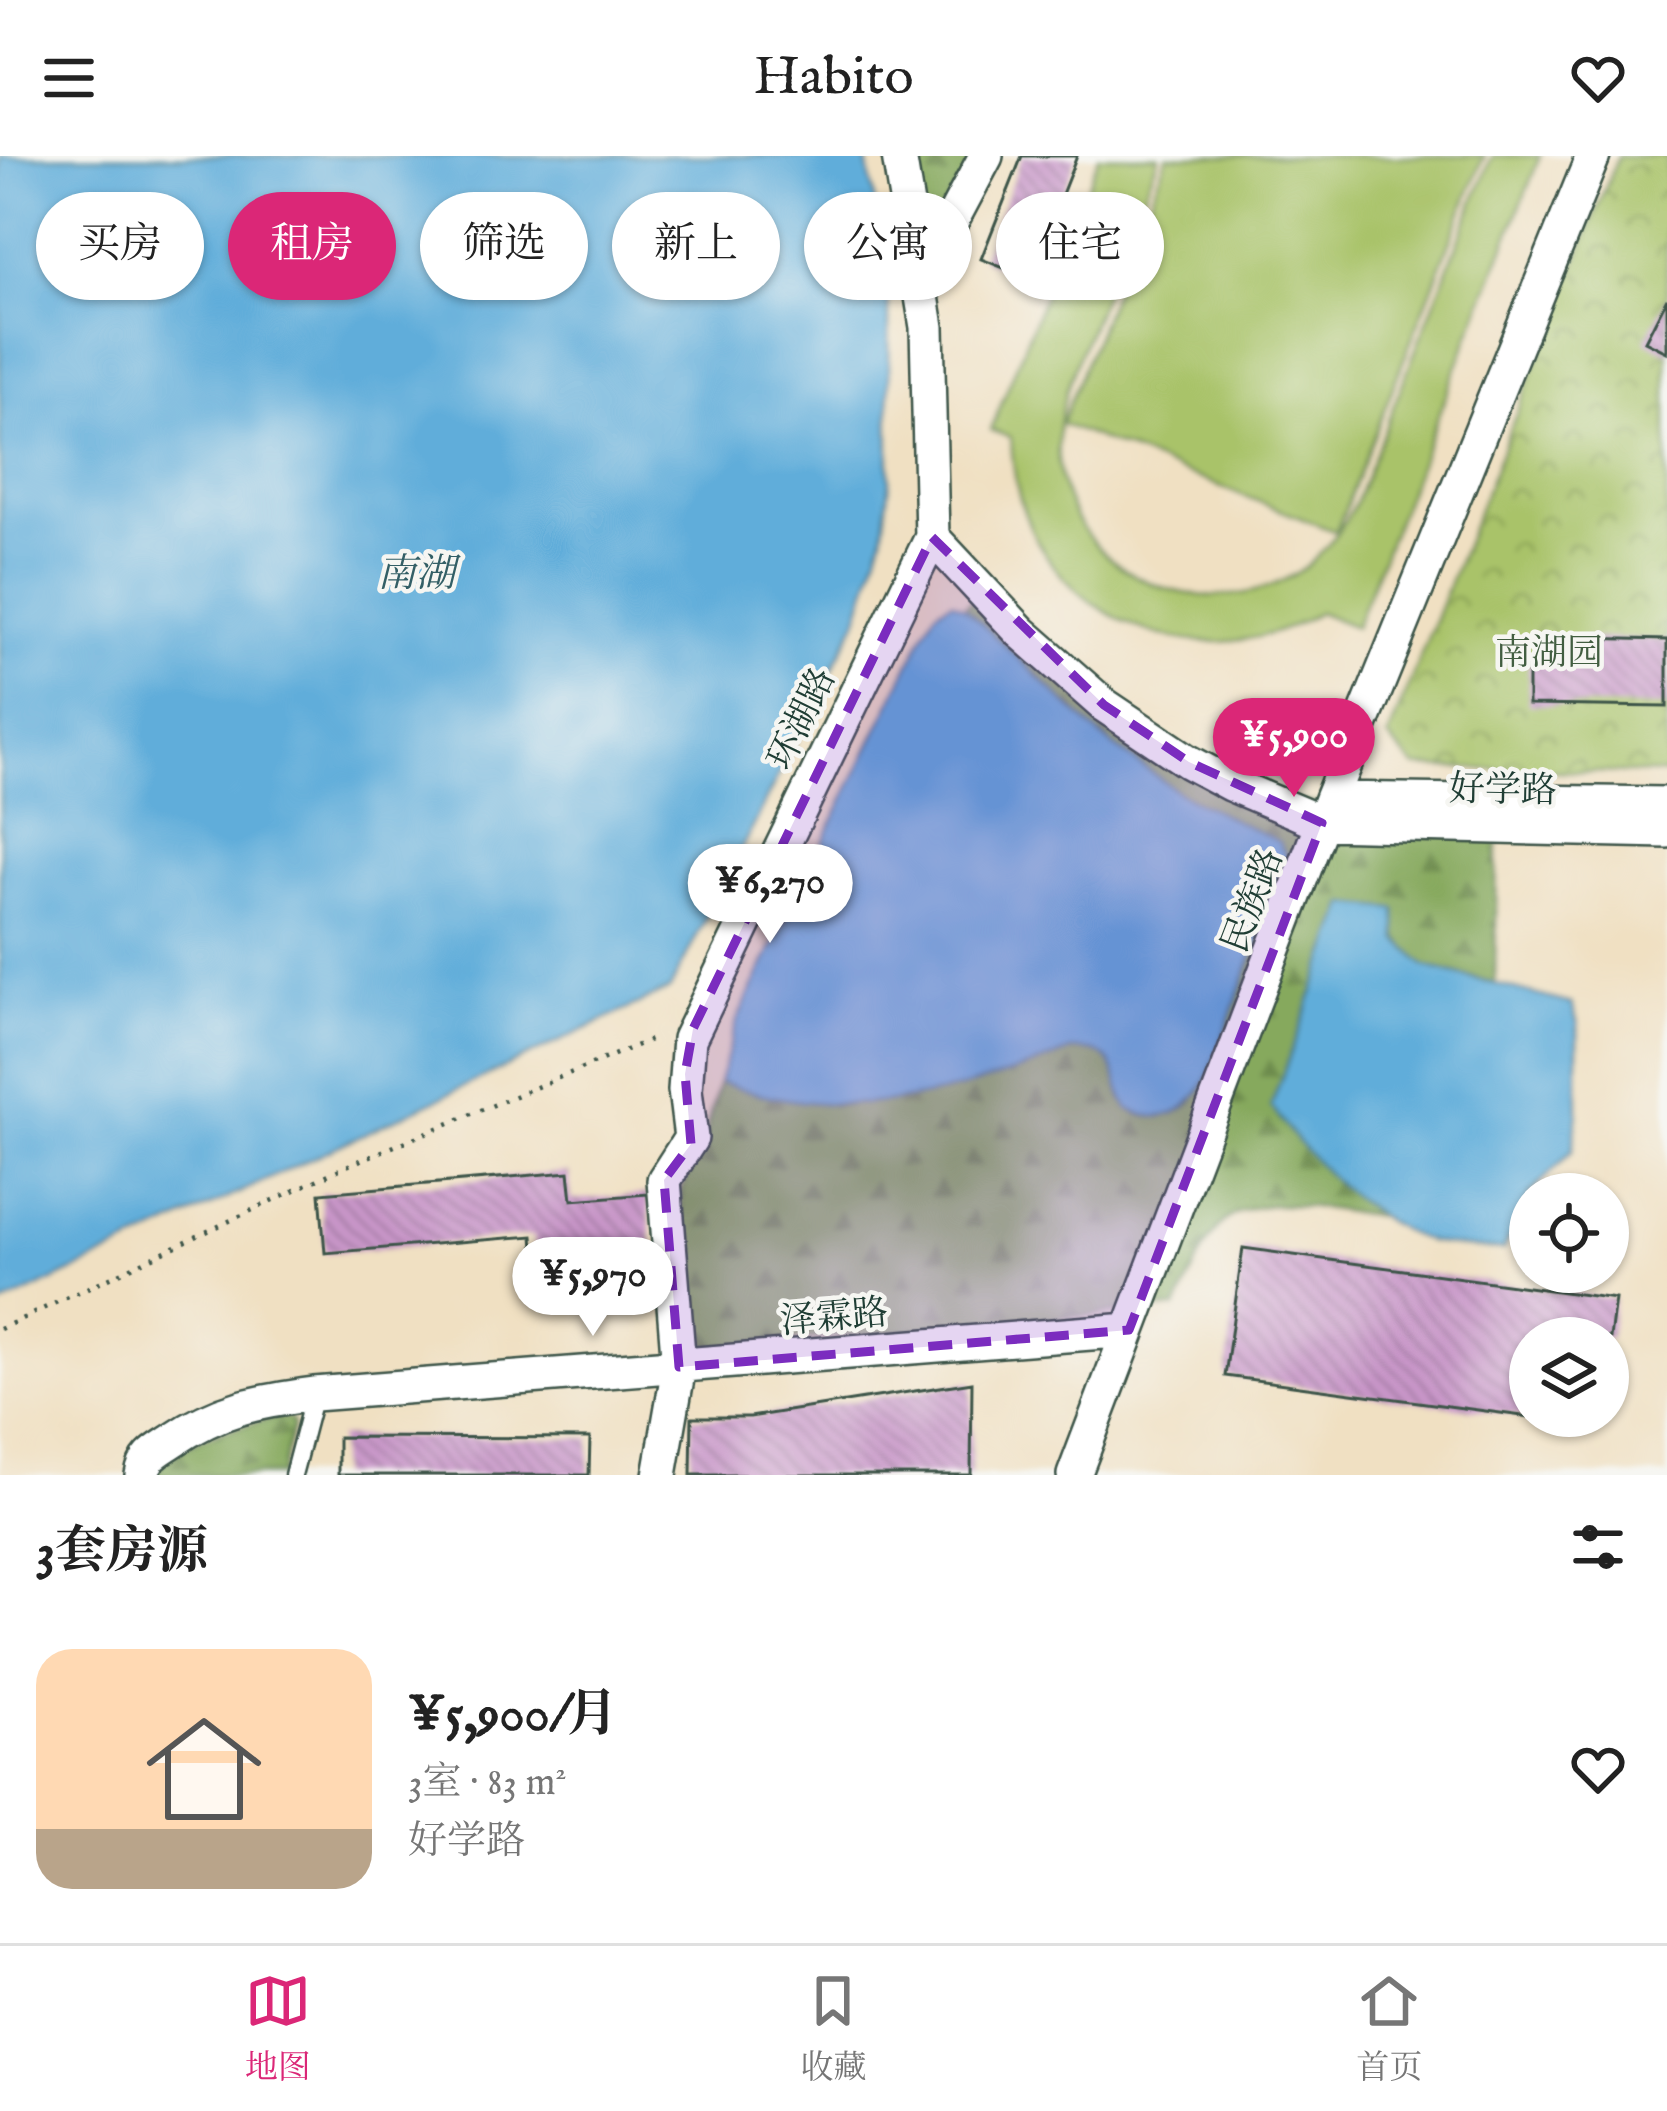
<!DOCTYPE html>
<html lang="zh">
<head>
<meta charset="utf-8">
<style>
  :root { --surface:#fff; --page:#f2f2f2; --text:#222; --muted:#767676; --line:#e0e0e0; --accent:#db2777 }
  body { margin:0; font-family:"IM FELL English","Noto Serif SC",serif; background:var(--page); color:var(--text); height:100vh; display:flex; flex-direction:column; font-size:45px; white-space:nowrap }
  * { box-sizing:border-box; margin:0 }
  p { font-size:39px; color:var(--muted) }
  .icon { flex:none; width:66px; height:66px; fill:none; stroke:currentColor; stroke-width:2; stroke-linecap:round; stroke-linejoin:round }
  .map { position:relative; height:1319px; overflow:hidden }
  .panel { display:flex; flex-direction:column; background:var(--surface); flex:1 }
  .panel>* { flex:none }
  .banner { position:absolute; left:36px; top:36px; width:1596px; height:108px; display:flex; gap:24px }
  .controls { position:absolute; left:1509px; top:1017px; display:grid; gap:24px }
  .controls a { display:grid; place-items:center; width:120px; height:120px; border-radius:50%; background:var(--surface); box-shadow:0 3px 9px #0004; font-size:60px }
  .price { position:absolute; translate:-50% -102px; padding:0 27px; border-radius:42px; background:#fff; color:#222; font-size:39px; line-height:78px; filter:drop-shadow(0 3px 6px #0008) }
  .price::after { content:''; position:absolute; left:50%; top:72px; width:36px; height:27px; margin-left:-18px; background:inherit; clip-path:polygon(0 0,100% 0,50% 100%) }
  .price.active { background:var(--accent); color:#fff }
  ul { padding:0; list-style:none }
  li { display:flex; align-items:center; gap:36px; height:300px; padding:0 36px }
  li span { display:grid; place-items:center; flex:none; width:336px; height:240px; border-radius:36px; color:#555 }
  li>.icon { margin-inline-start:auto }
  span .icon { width:144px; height:144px; fill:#fffc; stroke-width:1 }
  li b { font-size:51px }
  h2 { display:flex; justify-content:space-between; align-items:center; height:144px; padding:0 36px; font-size:51px }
  .chip { padding:0 42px; border-radius:54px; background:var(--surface); box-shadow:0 3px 9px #0004; font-size:42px; line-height:108px }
  .chip.active { background:var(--accent); color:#fff }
  header { display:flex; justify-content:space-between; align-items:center; height:156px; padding:0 36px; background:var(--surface); font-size:54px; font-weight:600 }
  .tabs { display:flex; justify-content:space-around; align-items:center; height:168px; border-top:3px solid var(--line); background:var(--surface); font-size:33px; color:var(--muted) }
  .tabs a { display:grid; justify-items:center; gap:6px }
  .tabs .active { color:var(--accent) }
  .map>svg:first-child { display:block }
  .forest { fill:url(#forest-firs); stroke:#527348; stroke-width:3 }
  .park { fill:url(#park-crowns); stroke:#64804e; stroke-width:3 }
  .pitch { fill:#a9c369; stroke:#64804e; stroke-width:3 }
  .water { fill:#61adda; stroke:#407587; stroke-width:3 }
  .building { fill:url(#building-back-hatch) }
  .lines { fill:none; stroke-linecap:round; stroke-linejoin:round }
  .service-casing { stroke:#3e5549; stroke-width:21 }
  .minor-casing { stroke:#3e5549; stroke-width:38 }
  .path { stroke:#3e5549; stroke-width:4.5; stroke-dasharray:3 9; stroke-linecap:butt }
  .service { stroke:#fff; stroke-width:16 }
  .minor { stroke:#fff; stroke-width:33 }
  .marked { fill:#7b2cbf; fill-opacity:0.2; stroke:#7b2cbf; stroke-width:9; stroke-dasharray:24 15; stroke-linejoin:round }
  .labels { text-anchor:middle; stroke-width:9; stroke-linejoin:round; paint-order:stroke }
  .park-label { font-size:36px; fill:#425e41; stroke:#f6f6f2 }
  .street-label { font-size:36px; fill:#1f3d34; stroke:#f6f6f2 }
  .water-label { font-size:39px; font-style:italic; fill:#335f66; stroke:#f6f6f2 }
</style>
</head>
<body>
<header><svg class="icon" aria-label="menu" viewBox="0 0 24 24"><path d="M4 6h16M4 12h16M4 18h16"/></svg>Habito<svg class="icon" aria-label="heart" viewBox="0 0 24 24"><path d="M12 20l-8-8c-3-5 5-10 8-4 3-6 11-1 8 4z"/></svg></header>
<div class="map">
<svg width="1667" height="1319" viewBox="0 0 1667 1319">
  <defs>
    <pattern id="forest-firs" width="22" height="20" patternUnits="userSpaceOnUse" patternTransform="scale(3)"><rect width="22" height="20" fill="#86a95d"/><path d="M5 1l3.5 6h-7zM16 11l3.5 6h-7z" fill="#6d8b4e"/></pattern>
    <pattern id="park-crowns" width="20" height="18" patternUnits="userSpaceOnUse" patternTransform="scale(3)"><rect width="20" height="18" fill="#a9c369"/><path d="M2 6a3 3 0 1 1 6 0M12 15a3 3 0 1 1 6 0" fill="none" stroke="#89a057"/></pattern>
    <pattern id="building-back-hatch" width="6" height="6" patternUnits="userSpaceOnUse" patternTransform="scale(3)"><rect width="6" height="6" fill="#c895c8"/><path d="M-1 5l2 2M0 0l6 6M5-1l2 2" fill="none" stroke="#a27ba3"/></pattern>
  </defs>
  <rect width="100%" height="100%" fill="#f6f6f2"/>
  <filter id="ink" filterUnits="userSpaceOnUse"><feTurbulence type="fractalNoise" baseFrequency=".00833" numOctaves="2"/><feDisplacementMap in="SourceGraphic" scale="24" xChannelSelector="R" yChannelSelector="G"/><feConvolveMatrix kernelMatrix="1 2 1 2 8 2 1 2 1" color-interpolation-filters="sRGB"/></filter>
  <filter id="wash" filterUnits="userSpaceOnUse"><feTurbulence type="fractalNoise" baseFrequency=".004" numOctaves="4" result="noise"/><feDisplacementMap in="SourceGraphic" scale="48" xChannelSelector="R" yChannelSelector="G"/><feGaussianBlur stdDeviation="2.7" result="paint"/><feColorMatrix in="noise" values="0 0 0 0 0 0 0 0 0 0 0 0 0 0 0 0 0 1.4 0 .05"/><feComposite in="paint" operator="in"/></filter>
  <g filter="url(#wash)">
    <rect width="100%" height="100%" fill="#f0e0c2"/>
    <path class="forest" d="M908,0H978L930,71L924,69Z
      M973,442L1190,621L1497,686L1495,827L1426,810L1416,805L1397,779L1271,950L1314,1004L1386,1062C1342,1057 1254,1032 1221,1069C1201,1090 1190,1126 1176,1152L691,1193L680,1035L703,985L719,926C846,969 953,942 1073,893C1086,893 1101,892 1110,904C1118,915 1117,931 1123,943C1136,969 1174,963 1193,946L1282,721L1286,700L1279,686L1181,638L1104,583L978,469L964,451Z
      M279,1261L290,1263L293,1268L281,1319H154C177,1283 239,1270 279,1261Z"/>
    <path class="park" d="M1618,0H1667V618L1415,611L1388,582Z"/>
    <path class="pitch" d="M1099,0H1159C1140,48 1121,97 1101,145C1081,196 1054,247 1058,303C1067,422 1215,480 1308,409C1330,391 1344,368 1357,343L1492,0H1540L1355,471L1318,456C1223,517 1088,481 1035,381C1018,349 1013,317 1011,282L991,274Z
      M1167,0H1484L1336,376L1061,268Z"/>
    <path class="water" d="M0,0H866L884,96L889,155L890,325L883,381L857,465L670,833L0,1150Z
      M952,445L964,451L1104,583L1181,638L1279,686L1286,700L1282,721L1209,919C1193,952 1165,973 1128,952C1109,921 1123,892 1073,894C952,942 846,970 719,926L737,864L935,455Z
      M1346,748L1396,753L1398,783L1425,810L1572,848L1578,868V958L1572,995L1530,1038L1503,1094C1473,1091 1437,1092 1410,1078C1355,1051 1305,1000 1271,950Z"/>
    <g id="blocks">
      <path class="building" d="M1022,0H1077L1029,122L981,103Z
        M1667,142V196L1645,185Z
        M1539,481L1667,484V551L1528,549V506H1538Z
        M569,1016L572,1044L648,1038L655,1119L572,1125L570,1113L536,1116L533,1080L325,1097L320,1037Z
        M1243,1092L1615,1143L1610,1182H1530V1261L1225,1220Z
        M972,1226L971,1319H691L692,1261H750Z
        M1541,1260H1599L1598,1271Z
        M338,1281L590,1282L589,1319H338Z"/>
    </g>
  </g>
  <g filter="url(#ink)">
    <use href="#blocks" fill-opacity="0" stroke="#3e5549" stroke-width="3"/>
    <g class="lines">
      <defs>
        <path id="service" d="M293,1319L314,1239"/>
        <path id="minor" d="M921,122L986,0
          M932,381L1021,476L1104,549L1189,606L1230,628L1322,667L1667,675
          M1331,643L1667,648
          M142,1319C145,1300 157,1295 172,1285C220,1252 257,1246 314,1238L1129,1174
          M660,1319L679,1211L664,1024L691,982L685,934L689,883L932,381L927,171L899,0
          M1074,1319L1331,643L1593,0"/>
      </defs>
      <use href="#service" class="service-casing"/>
      <use href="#minor" class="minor-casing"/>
      <path class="path" d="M0,1173L344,1011L657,881"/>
      <use href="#service" class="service"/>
      <use href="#minor" class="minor"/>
    </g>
  </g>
  <path class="marked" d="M932,381L1104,549L1189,606L1322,667L1129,1174L679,1211L664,1024L691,988L685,918L693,873Z"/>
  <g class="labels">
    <g class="park-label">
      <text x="1549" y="508">南湖园</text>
    </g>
    <g class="street-label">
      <text transform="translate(800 562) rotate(-64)" y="13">环湖路</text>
      <text transform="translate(1503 632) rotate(1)" y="13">好学路</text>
      <text transform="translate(1251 744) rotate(-69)" y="13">民族路</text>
      <text transform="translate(834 1159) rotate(-5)" y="13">泽霖路</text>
    </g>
    <g class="water-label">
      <text x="416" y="430">南湖</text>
    </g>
  </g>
</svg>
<div class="controls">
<a><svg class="icon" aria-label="locate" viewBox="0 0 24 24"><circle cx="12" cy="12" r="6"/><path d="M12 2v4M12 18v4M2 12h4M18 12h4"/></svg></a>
<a><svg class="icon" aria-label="layers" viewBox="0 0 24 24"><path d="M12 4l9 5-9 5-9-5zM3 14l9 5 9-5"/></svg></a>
</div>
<b class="price active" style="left:1294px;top:644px">¥5,900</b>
<b class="price" style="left:770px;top:790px">¥6,270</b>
<b class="price" style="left:593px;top:1183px">¥5,970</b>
<div class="banner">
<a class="chip">买房</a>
<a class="chip active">租房</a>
<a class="chip">筛选</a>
<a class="chip">新上</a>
<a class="chip">公寓</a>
<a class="chip">住宅</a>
</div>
</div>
<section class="panel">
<h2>3套房源<svg class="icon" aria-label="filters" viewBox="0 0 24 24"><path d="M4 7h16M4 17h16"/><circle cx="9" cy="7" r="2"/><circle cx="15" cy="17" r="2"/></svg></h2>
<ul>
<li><span style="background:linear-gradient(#ffd9b3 75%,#b9a48a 0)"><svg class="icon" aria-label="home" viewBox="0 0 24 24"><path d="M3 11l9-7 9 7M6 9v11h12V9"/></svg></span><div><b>¥5,900/月</b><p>3室 · 83 m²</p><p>好学路</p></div><svg class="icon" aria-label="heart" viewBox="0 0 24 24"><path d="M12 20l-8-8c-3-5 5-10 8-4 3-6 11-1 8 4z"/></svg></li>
</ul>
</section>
<nav class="tabs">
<a class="active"><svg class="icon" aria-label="map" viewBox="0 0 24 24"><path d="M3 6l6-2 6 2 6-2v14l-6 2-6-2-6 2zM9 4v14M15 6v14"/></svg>地图</a>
<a><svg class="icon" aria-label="saved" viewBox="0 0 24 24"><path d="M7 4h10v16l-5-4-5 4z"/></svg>收藏</a>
<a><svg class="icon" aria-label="home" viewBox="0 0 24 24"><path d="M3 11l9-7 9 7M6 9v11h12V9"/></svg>首页</a>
</nav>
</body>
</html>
